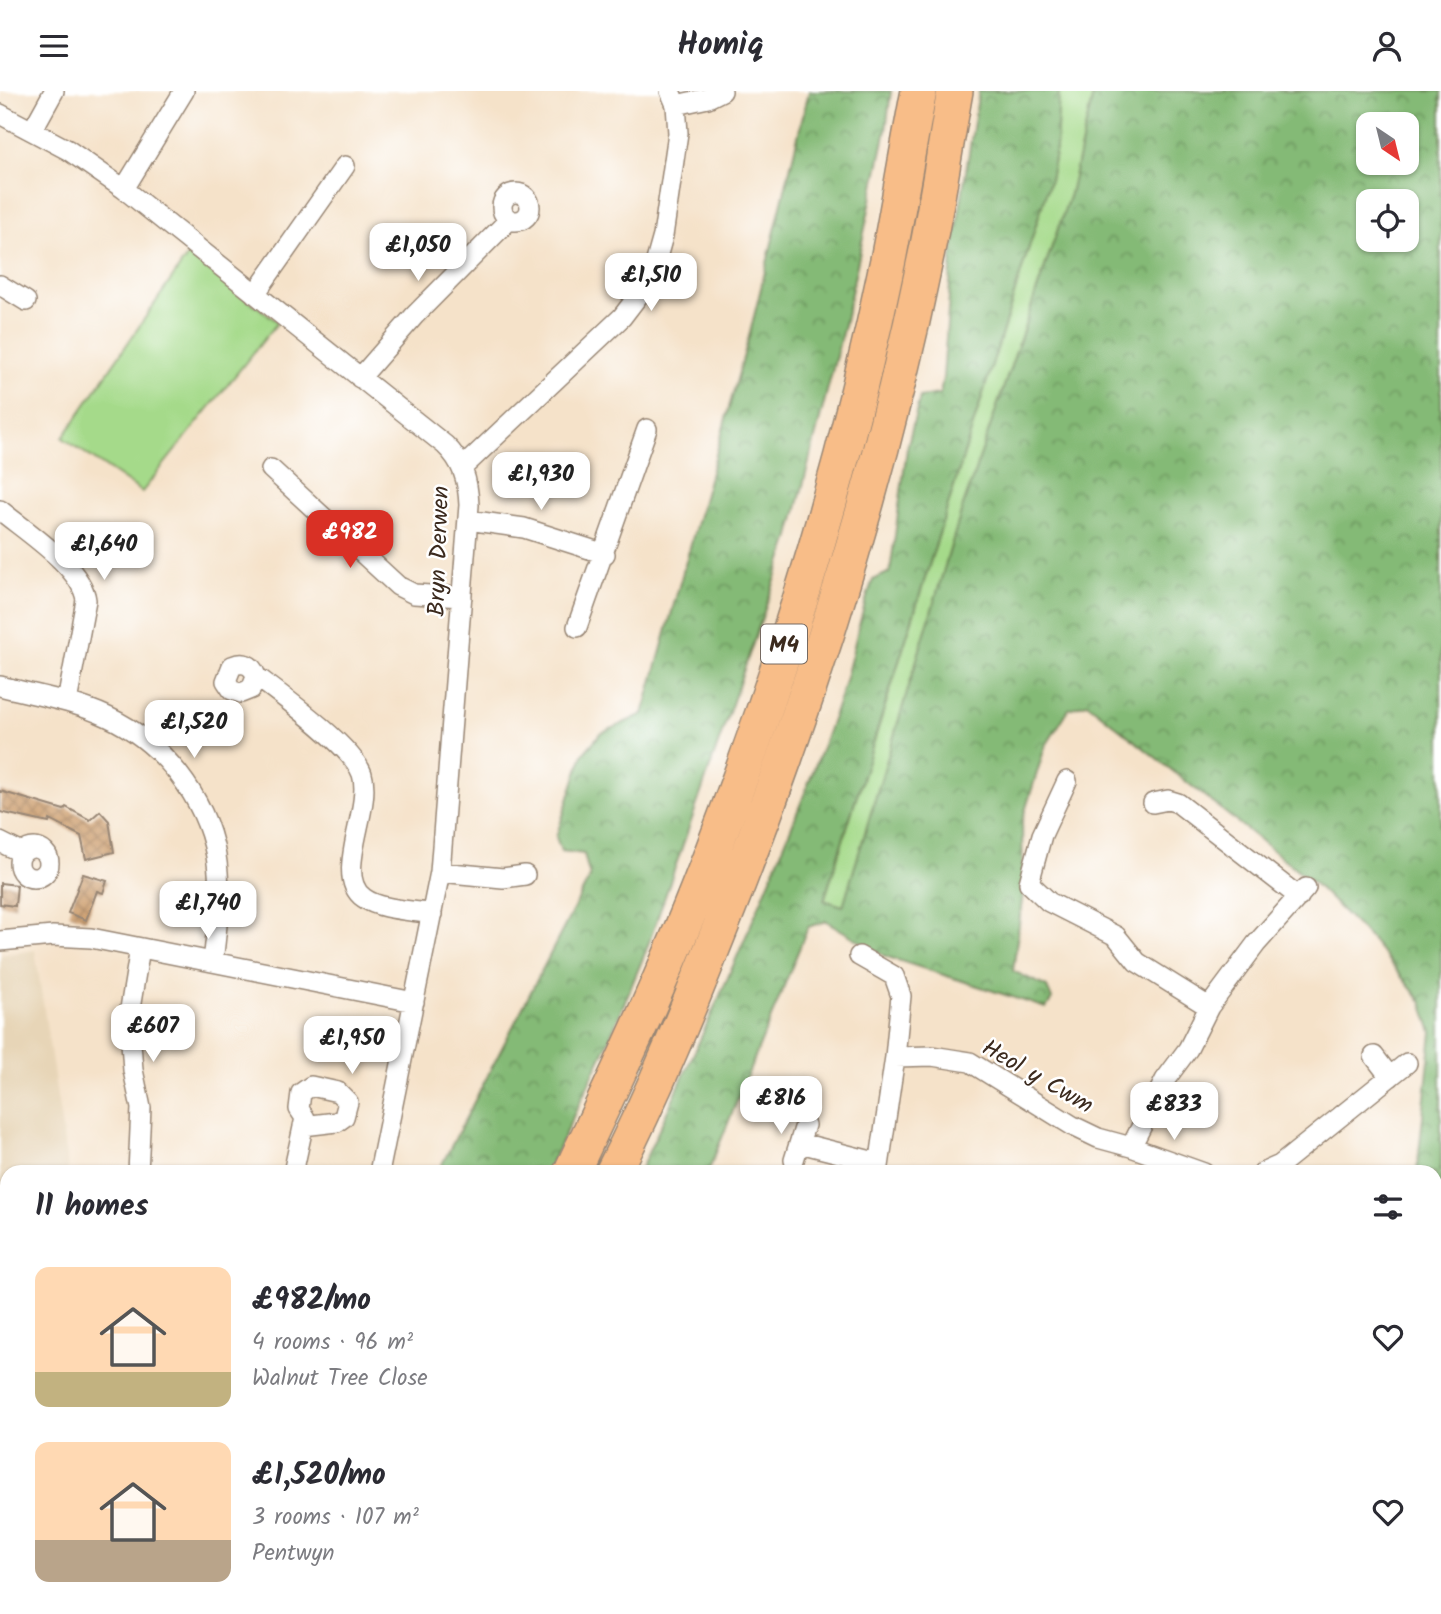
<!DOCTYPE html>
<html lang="en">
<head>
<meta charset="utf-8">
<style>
  :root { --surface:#fff; --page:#f2f2f3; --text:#2b2b33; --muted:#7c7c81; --accent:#d93025 }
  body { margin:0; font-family:Kalam,sans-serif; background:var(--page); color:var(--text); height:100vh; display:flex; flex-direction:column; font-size:26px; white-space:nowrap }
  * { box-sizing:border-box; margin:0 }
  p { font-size:23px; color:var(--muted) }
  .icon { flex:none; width:38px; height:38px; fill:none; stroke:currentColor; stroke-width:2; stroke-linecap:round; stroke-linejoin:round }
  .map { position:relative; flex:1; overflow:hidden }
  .drawer { position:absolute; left:0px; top:1074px; width:1442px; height:450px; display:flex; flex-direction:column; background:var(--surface); border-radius:21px 21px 0 0; box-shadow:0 2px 5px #0004 }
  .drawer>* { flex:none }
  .needle { width:46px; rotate:145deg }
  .buttons { position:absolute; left:1356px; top:21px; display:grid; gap:14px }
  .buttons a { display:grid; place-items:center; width:63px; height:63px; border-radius:14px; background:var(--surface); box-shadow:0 2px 5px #0004; font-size:35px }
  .price { position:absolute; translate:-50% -60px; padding:0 16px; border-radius:14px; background:#fff; color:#222; font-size:23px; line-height:46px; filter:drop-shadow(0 2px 4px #0008) }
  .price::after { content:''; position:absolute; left:50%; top:42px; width:21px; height:16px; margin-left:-10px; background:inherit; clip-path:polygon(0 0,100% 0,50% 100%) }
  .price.current { background:var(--accent); color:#fff }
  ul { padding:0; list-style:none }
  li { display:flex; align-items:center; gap:21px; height:175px; padding:0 35px }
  li span { display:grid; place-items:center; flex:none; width:196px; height:140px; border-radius:14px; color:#555 }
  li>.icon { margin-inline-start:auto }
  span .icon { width:84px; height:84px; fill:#fffc; stroke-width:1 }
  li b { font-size:30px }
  h2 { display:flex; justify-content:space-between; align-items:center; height:84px; padding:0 35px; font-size:30px }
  header { display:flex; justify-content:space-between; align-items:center; height:91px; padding:0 35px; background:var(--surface); font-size:32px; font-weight:700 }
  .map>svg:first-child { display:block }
  .built { fill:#e7d5b7 }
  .green { fill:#a5da8a; stroke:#708254; stroke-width:2 }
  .forest { fill:url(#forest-crowns); stroke:#60724a; stroke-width:2; fill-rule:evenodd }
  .building { fill:url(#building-cross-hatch) }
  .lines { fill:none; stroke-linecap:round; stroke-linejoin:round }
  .street-casing { stroke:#988674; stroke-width:22 }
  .highway-casing { stroke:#988674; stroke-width:38 }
  .street { stroke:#fff; stroke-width:19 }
  .highway { stroke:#f8bd88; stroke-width:35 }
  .labels { text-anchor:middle; stroke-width:5; stroke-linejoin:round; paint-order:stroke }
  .shield { fill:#fff; stroke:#766a62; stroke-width:2 }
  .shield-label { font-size:23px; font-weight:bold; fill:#3b2a1e }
  .street-label { font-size:24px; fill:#3b2a1e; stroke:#fff }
</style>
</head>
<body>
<header><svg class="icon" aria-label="menu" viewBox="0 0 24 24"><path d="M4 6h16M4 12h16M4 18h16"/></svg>Homiq<svg class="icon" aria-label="person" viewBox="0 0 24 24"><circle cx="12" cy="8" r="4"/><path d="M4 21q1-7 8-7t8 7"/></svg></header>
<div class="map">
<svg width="1441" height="1523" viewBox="0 0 1441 1523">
  <defs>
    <pattern id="forest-crowns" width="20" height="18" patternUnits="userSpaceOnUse" patternTransform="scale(1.75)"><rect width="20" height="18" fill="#84ba76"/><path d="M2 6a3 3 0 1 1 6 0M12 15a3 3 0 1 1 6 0" fill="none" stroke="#6d9760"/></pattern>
    <pattern id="building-cross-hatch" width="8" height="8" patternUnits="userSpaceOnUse" patternTransform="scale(1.75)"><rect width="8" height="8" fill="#cc9c6b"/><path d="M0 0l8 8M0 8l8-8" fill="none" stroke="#a77f57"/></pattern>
  </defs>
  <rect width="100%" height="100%" fill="#fff"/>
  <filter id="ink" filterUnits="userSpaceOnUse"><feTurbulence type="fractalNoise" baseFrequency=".0143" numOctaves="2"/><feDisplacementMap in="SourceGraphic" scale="14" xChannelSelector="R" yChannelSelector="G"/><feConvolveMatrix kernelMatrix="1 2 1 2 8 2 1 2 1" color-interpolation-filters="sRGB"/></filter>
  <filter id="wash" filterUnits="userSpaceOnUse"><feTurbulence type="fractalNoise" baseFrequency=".00686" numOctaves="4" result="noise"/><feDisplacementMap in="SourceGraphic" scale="28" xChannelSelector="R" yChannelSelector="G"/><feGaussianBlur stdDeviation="1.57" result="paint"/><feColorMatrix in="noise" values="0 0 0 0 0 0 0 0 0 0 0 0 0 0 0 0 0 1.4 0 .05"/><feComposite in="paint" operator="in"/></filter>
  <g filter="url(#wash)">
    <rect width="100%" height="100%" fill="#f5e2c9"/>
    <path class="built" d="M35,859L68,1078L66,1081L7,1082V1148L0,1156V864Z"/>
    <path class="green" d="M1059,0H1094L1070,103L963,415L843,816L824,810L1050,89L1056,57Z
      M188,164L278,231L142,401L63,347Z
      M1441,1255V1523H1388L1389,1517H1435V1314Z
      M1176,1517H1354L1353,1523H1173Z"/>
    <path class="forest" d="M809,0H891L886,39L845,230L789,449L646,860L605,958L547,1081H438L590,786L584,763L561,760L556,746L583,663L600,643L643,623L646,613L750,242Z
      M979,0H1059L1056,57L1050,89L824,809L843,815L963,415L1070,103L1094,0H1441V1255L1435,1314V1082L1417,1081L1432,941L1422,911L1371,848L1314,792L1087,612L1069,618L1045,656L1022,730L1023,802L1013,880L1047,896L1052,908L1046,917L885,865L826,830L808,836L708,1081L639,1082C711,926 784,768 840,606C853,568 858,527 873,489L890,481L907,357L920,306L940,303L943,287L952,166ZM1368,33H1407V72H1368ZM1368,110H1407V149H1368Z
      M177,1517H301L297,1523H174Z"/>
    <g id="blocks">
      <path class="building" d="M0,700L64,719L66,716L90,729L100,720L109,730L114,761L86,768L81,745L50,729L49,732L0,721Z
        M83,783L107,790L103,802L97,800L86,829L68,822Z
        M0,792L17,794L15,815L0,813Z"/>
    </g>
  </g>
  <g filter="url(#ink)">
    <use href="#blocks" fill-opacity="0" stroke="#988674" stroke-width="2"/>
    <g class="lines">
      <defs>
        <path id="street" d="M676,14L708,7L722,0
          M0,23L68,59L124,98L445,354C463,371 468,390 469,414L440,781L379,1082
          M33,38L54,0
          M124,98L184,0
          M502 116a14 14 0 1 1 28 0a14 14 0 1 1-28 0Z
          M0,194L26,210
          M255,203L345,75
          M360,287L415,224L509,129
          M462,377L622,226L651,188L663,145L678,42L676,14L670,0
          M271,378L398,495L414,503L462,506
          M0,419C25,440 82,476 86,509L67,611
          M468,429L524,437L605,463
          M577,536L647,338
          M256,585L251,598L241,602L232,599L226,590L232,575C243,570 252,573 256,585C281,604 353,656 362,683C373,718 332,785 364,807C380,819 412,819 432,823
          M0,595C36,604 74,610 108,626C162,651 205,705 216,765C222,800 217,836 213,871
          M1067,690L1042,744L1029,792L1049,811L1116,845L1137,871L1209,916
          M1153,712L1168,709L1178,712L1299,806
          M0,751L22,762
          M19 772a15 15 0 1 1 30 0a15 15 0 1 1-30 0Z
          M440,781L503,787L525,784
          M0,850L53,845L91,847L414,911
          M859,865L894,885L901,905L895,966L932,965L970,971L1073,1035L1098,1047L1131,1056L1165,989L1188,958L1209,916L1256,853L1306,797
          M1374,965L1390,986
          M800,1052L879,1072
          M1131,1056L1204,1082
          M794,1069L805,1034
          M138,1082L141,1017L133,979L129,924L140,857
          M293,1082L305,1027L299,1018L301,1002L311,995L338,1001L348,1011L344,1026L337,1031L303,1035
          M878,1082L895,966
          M1262,1082L1280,1074L1407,972
          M115,1517L120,1523
          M858,1517L865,1523
          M139,1523L146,1517
          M570,1523L571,1517
          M736,1523L743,1517
          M969,1523L975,1517
          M1176,1523L1179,1517"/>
        <path id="highway" d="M571,1082C621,976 671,871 712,762C786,570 847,370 888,169C899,113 908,56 919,0
          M613,1082C654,1002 688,918 721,835C807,620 879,396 925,169C937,113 945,56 955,0
          M317,1523L321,1517
          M360,1523L364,1517"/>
      </defs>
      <use href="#street" class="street-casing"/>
      <use href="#highway" class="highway-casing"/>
      <use href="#street" class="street"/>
      <use href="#highway" class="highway"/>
    </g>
  </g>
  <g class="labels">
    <rect class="shield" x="761" y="533.5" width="46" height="39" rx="5"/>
    <g class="shield-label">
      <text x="784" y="561">M4</text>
    </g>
    <g class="street-label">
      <text transform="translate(438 460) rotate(-88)" y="8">Bryn Derwen</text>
      <text transform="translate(1038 985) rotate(30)" y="8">Heol y Cwm</text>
    </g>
  </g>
</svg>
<div class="buttons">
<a><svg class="needle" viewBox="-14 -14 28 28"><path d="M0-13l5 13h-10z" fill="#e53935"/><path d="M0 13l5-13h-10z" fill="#7c7c81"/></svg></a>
<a><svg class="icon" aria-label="locate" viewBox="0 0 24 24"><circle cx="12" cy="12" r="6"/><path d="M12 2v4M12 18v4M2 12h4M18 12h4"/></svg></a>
</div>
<b class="price" style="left:418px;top:192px">£1,050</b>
<b class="price" style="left:651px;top:222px">£1,510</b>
<b class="price" style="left:541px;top:421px">£1,930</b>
<b class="price current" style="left:350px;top:479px">£982</b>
<b class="price" style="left:104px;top:491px">£1,640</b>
<b class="price" style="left:194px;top:669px">£1,520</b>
<b class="price" style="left:208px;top:850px">£1,740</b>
<b class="price" style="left:153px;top:973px">£607</b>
<b class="price" style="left:352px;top:985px">£1,950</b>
<b class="price" style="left:781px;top:1045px">£816</b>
<b class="price" style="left:1174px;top:1051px">£833</b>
<section class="drawer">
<h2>11 homes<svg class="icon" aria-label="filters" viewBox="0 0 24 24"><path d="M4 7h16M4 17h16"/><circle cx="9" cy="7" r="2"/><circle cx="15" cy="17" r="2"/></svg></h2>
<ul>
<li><span style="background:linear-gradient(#ffd9b3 75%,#c2b280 0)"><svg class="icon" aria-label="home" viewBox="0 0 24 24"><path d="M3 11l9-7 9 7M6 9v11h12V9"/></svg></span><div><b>£982/mo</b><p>4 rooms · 96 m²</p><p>Walnut Tree Close</p></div><svg class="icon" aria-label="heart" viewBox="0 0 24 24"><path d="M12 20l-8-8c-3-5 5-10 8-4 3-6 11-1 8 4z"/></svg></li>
<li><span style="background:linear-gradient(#ffd9b3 70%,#b9a48a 0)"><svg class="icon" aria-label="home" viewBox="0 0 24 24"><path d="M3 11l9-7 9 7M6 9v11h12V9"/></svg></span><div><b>£1,520/mo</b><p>3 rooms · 107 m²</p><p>Pentwyn</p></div><svg class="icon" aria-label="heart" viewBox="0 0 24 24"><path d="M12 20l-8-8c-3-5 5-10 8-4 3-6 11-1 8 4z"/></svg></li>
</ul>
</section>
</div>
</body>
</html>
